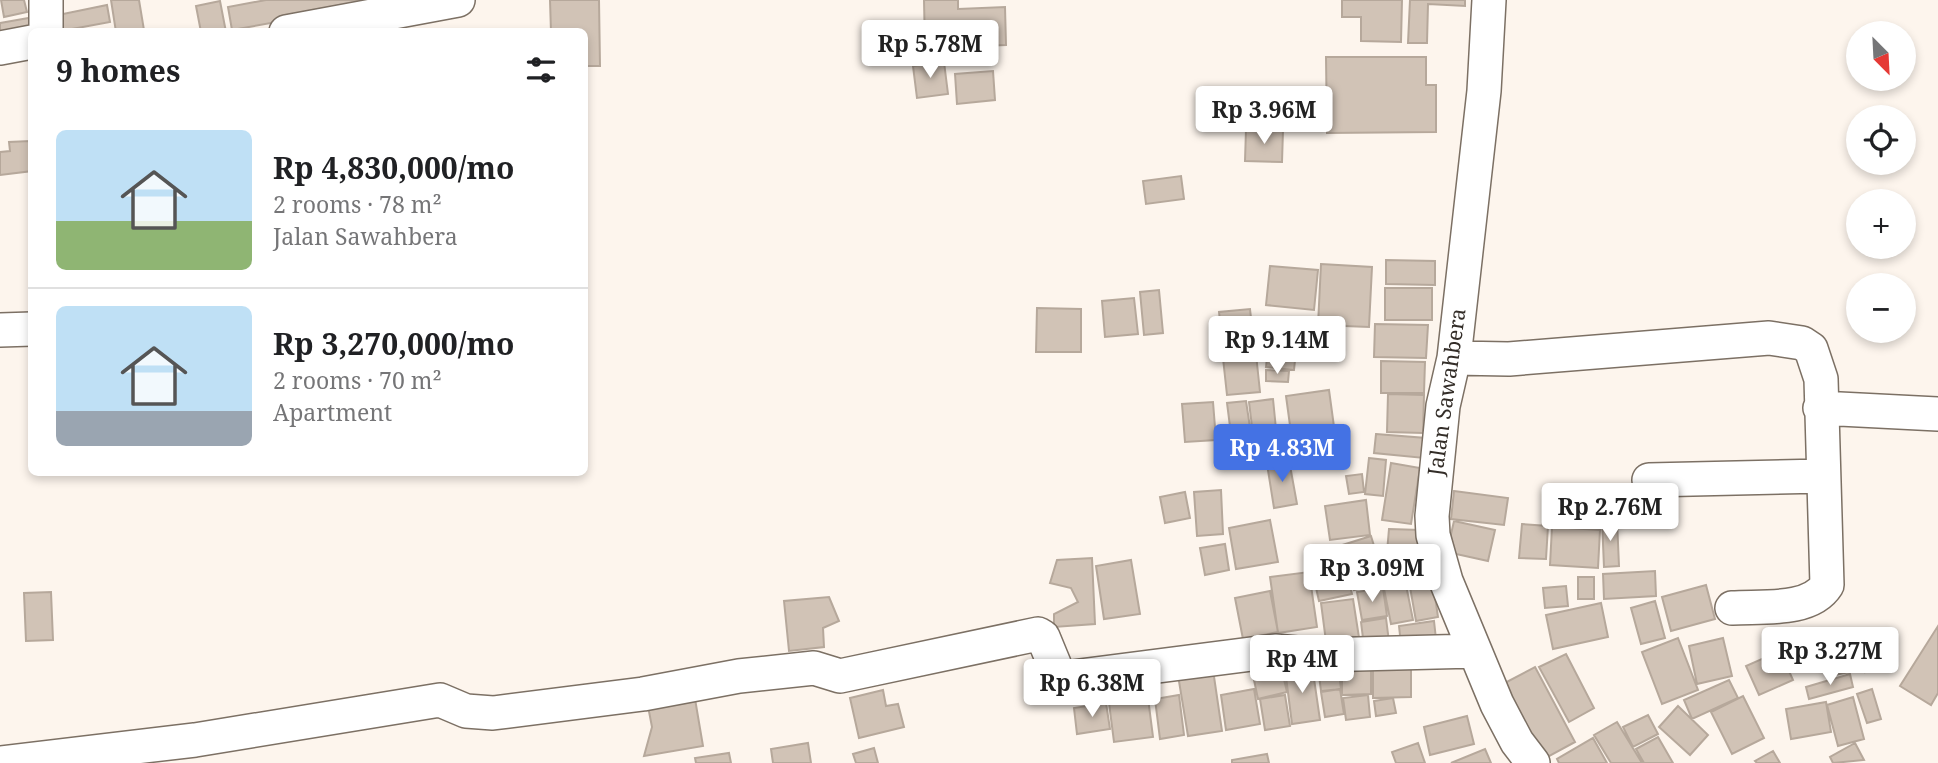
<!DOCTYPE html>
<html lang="en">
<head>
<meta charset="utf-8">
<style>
  :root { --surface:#fff; --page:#f2f2f2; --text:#202124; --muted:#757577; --line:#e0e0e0; --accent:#4472e4 }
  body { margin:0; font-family:"Noto Serif",serif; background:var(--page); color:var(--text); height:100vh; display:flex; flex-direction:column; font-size:26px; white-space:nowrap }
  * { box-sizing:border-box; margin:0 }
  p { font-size:23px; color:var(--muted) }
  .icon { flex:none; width:38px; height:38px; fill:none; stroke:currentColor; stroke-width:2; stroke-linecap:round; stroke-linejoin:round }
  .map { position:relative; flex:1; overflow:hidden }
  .side { position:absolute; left:28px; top:28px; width:560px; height:448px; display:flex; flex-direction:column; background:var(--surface); border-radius:10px; box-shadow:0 4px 10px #0003 }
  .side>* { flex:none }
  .needle { width:46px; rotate:156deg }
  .fabs { position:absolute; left:1846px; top:21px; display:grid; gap:14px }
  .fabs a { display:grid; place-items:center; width:70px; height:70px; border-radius:50%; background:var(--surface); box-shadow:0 4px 10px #0003; font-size:35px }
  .price { position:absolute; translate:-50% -60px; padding:0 16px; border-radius:7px; background:#fff; color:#222; font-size:23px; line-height:46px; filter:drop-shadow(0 2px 4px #0008) }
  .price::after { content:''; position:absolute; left:50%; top:42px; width:21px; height:16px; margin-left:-10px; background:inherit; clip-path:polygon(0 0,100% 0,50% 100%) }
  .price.on { background:var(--accent); color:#fff }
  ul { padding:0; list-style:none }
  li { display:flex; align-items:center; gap:21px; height:175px; padding:0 28px }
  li+li { border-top:2px solid var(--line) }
  li span { display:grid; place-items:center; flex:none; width:196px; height:140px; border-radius:10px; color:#555 }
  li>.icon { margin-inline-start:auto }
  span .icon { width:84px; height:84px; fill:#fffc; stroke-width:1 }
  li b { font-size:30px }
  h2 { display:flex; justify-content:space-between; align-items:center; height:84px; padding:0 28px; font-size:30px }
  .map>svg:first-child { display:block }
  .building { fill:#d1c3b6; stroke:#b6a89b; stroke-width:2 }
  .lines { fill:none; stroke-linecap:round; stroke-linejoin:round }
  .street-casing { stroke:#7c7064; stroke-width:36 }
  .street { stroke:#fff; stroke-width:33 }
  .labels { text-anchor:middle; stroke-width:5; stroke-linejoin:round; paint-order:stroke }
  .street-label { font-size:21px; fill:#332d28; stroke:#fff }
</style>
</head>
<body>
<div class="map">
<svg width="1938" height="763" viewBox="0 0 1938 763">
  <rect width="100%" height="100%" fill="#fdf5ed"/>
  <path class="building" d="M1,0H24L27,12L4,17Z
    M111,0H139L144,30L116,32Z
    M266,0H371V5L232,30L228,7Z
    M550,0H599L600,66H584V32H551Z
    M924,0H958V9L1005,7L1006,45L925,48Z
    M1342,0H1402L1401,42L1361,41V17H1342Z
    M1410,0H1465V6L1428,4L1427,43H1408Z
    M220,1L226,32H201L196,6Z
    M107,5L110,22L61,31L58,15Z
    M40,16L43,32L0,45V23Z
    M1326,57H1426V85H1436V132L1327,133Z
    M944,62L948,94L917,98L913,66Z
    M993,71L995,100L957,104L955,74Z
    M1246,129L1283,130L1282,162L1245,161Z
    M30,141L32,171L0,175V152L10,151L9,142Z
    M1181,176L1184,199L1146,204L1143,181Z
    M1386,260L1435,261V285L1386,284Z
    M1321,264L1372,267L1369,327L1318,325Z
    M1270,266L1318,270L1314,310L1266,305Z
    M1385,288H1432V320H1385Z
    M1159,290L1163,333L1144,335L1140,292Z
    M1134,298L1138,334L1105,337L1102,301Z
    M1037,308L1081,309V352H1036Z
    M1250,309L1255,353L1224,356L1219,312Z
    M1375,324L1428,325L1426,358L1374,357Z
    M1270,329L1298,332L1294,370L1266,367Z
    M1256,354L1260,392L1227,395L1223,358Z
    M1381,361L1425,362L1424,393H1381Z
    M1266,370L1289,371L1288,382L1266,381Z
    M1329,390L1335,434L1292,440L1286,396Z
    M1388,394L1424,395L1423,433L1387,432Z
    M1273,399L1278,449L1255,451L1249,402Z
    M1246,401L1253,447L1233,450L1227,403Z
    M1213,402L1216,440L1185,442L1182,404Z
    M1376,434L1426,438L1424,458L1374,453Z
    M1369,458L1386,460L1383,496L1365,494Z
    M1289,460L1297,504L1274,508L1267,464Z
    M1391,463L1420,468L1411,524L1382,520Z
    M1362,474L1364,492L1349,494L1346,476Z
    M1221,490L1223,534L1197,536L1194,492Z
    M1454,491L1508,498L1504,525L1451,519Z
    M1185,492L1190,518L1165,523L1160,497Z
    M1552,499L1602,503L1599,528L1550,524Z
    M1366,500L1370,535L1330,540L1325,506Z
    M1270,520L1278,562L1236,569L1229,528Z
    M1602,520H1617L1619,566L1604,567Z
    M1454,521L1495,530L1488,561L1447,552Z
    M1522,524L1548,526L1546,559L1519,558Z
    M1552,527L1600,530L1598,568L1550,565Z
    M1389,529L1420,530L1419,554L1387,552Z
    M1371,536L1375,549L1340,560L1336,547Z
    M1225,544L1229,570L1205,575L1200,548Z
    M1389,554L1395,581L1354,590L1348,563Z
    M1092,558L1095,624L1054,627V614L1078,602L1071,588L1050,583L1057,560Z
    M1131,560L1140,614L1104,619L1096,566Z
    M1344,563L1352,594L1319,601L1312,570Z
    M1655,571L1656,596L1604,599L1603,574Z
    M1309,572L1317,627L1278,633L1270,577Z
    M1578,577H1594V599H1578Z
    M1433,583L1438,617L1416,621L1410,587Z
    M1406,585L1413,620L1391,624L1384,589Z
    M1706,585L1715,619L1671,631L1662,597Z
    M1566,586L1568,606L1545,608L1543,588Z
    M1383,588L1387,616L1362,620L1357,592Z
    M1270,591L1278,632L1243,639L1235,598Z
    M51,592L53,640L26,641L24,593Z
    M829,597L839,621L823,628L824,647L789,651L784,601Z
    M1353,599L1360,644L1327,649L1321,603Z
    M1655,601L1665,638L1641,644L1631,608Z
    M1601,603L1608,637L1553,649L1546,615Z
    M1386,618L1389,642L1364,646L1361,622Z
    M1434,621L1436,639L1401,644L1399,626Z
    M1938,626V693L1931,705L1900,686Z
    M1886,632L1891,668L1865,672L1859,636Z
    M1678,638L1698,690L1662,704L1642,652Z
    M1723,638L1732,676L1697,684L1689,646Z
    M1845,648L1850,672L1834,675L1829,651Z
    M1780,651L1793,680L1759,695L1746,666Z
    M1278,654L1287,692L1258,699L1250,661Z
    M1566,654L1594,708L1569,722L1539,667Z
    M1373,656H1411V697L1373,698Z
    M1212,663L1222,731L1188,736L1177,669Z
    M1312,665L1320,720L1292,724L1285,669Z
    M1338,666L1341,689L1321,691L1318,668Z
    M1371,666V694L1342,695V667Z
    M1535,667L1575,742L1542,760L1501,685Z
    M1850,674L1853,687L1809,699L1806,687Z
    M1729,680L1738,698L1692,719L1684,700Z
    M1254,689L1260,724L1226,730L1221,695Z
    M1340,689L1344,714L1325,717L1321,692Z
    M1872,689L1881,719L1867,723L1857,694Z
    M883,690L886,706L898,704L904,727L859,738L850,698Z
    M694,693L703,746L644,756L652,727L647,701Z
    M1179,695L1184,735L1160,739L1155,699Z
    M1285,695L1290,726L1265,730L1260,699Z
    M1368,695L1370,717L1346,720L1343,698Z
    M1743,696L1764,738L1732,754L1711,712Z
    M1853,697L1864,739L1838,746L1827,705Z
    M1148,698L1153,737L1114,742L1109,703Z
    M1393,698L1396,713L1376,716L1374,701Z
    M1826,702L1831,732L1791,739L1786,709Z
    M1106,703L1110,729L1077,734L1074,708Z
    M1678,706L1708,735L1690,755L1659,727Z
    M1648,715L1658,734L1633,747L1623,727Z
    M1467,716L1474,744L1430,755L1424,727Z
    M1617,722L1642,763H1611L1594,735Z
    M1658,737L1673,763H1644L1636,749Z
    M1593,738L1607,763H1559L1557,759Z
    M808,743L811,763H773L771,749Z
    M1418,743L1425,763H1396L1392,752Z
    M1855,743L1864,760L1833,763L1830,757Z
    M874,748L878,763H856L853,754Z
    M1485,749L1491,763H1451Z
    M1773,751L1780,763H1757L1755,761Z
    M729,753L731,763H696L695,758Z
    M1267,754L1269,763H1232V760Z"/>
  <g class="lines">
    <defs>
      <path id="street" d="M46,0V32
        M1489,0L1484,91L1454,358L1443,406L1432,516L1433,535L1446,581L1497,704L1517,742L1533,763
        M286,32L458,0
        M0,48L32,42
        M0,330L32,329
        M1454,358L1509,359L1769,338L1802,343L1811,349L1821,379L1827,585C1810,612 1762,606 1732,608
        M1820,408L1938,414
        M1649,480L1823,476
        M0,763L195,740L440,700L466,711L493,713L643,694L739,676L814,668L840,676L1038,634L1043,637L1057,671L1064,678L1275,651L1318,655L1475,651"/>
    </defs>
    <use href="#street" class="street-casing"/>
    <use href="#street" class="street"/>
  </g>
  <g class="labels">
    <g class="street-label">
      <text transform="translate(1447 392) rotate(-82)" y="7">Jalan Sawahbera</text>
    </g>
  </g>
</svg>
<div class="fabs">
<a><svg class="needle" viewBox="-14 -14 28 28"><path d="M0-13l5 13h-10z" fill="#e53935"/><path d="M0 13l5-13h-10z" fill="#757577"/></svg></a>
<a><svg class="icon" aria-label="locate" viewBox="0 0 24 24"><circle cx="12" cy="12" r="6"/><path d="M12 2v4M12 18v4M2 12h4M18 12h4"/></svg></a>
<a>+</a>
<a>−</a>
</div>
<b class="price" style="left:930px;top:80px">Rp 5.78M</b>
<b class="price" style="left:1264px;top:146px">Rp 3.96M</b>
<b class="price" style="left:1277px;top:376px">Rp 9.14M</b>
<b class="price on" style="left:1282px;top:484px">Rp 4.83M</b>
<b class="price" style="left:1610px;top:543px">Rp 2.76M</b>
<b class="price" style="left:1372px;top:604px">Rp 3.09M</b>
<b class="price" style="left:1830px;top:687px">Rp 3.27M</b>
<b class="price" style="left:1302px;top:695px">Rp 4M</b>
<b class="price" style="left:1092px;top:719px">Rp 6.38M</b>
<section class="side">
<h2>9 homes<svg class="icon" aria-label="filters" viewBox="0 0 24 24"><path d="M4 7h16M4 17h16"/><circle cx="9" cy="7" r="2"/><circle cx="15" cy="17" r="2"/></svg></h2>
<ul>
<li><span style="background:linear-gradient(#bfe0f5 65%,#8fb573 0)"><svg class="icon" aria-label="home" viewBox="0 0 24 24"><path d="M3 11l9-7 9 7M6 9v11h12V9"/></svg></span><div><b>Rp 4,830,000/mo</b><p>2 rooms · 78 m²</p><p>Jalan Sawahbera</p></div></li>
<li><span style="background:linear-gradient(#bfe0f5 75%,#9aa5b1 0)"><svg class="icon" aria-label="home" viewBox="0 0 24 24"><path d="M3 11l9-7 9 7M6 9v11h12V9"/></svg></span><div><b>Rp 3,270,000/mo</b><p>2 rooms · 70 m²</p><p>Apartment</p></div></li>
</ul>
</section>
</div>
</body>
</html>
